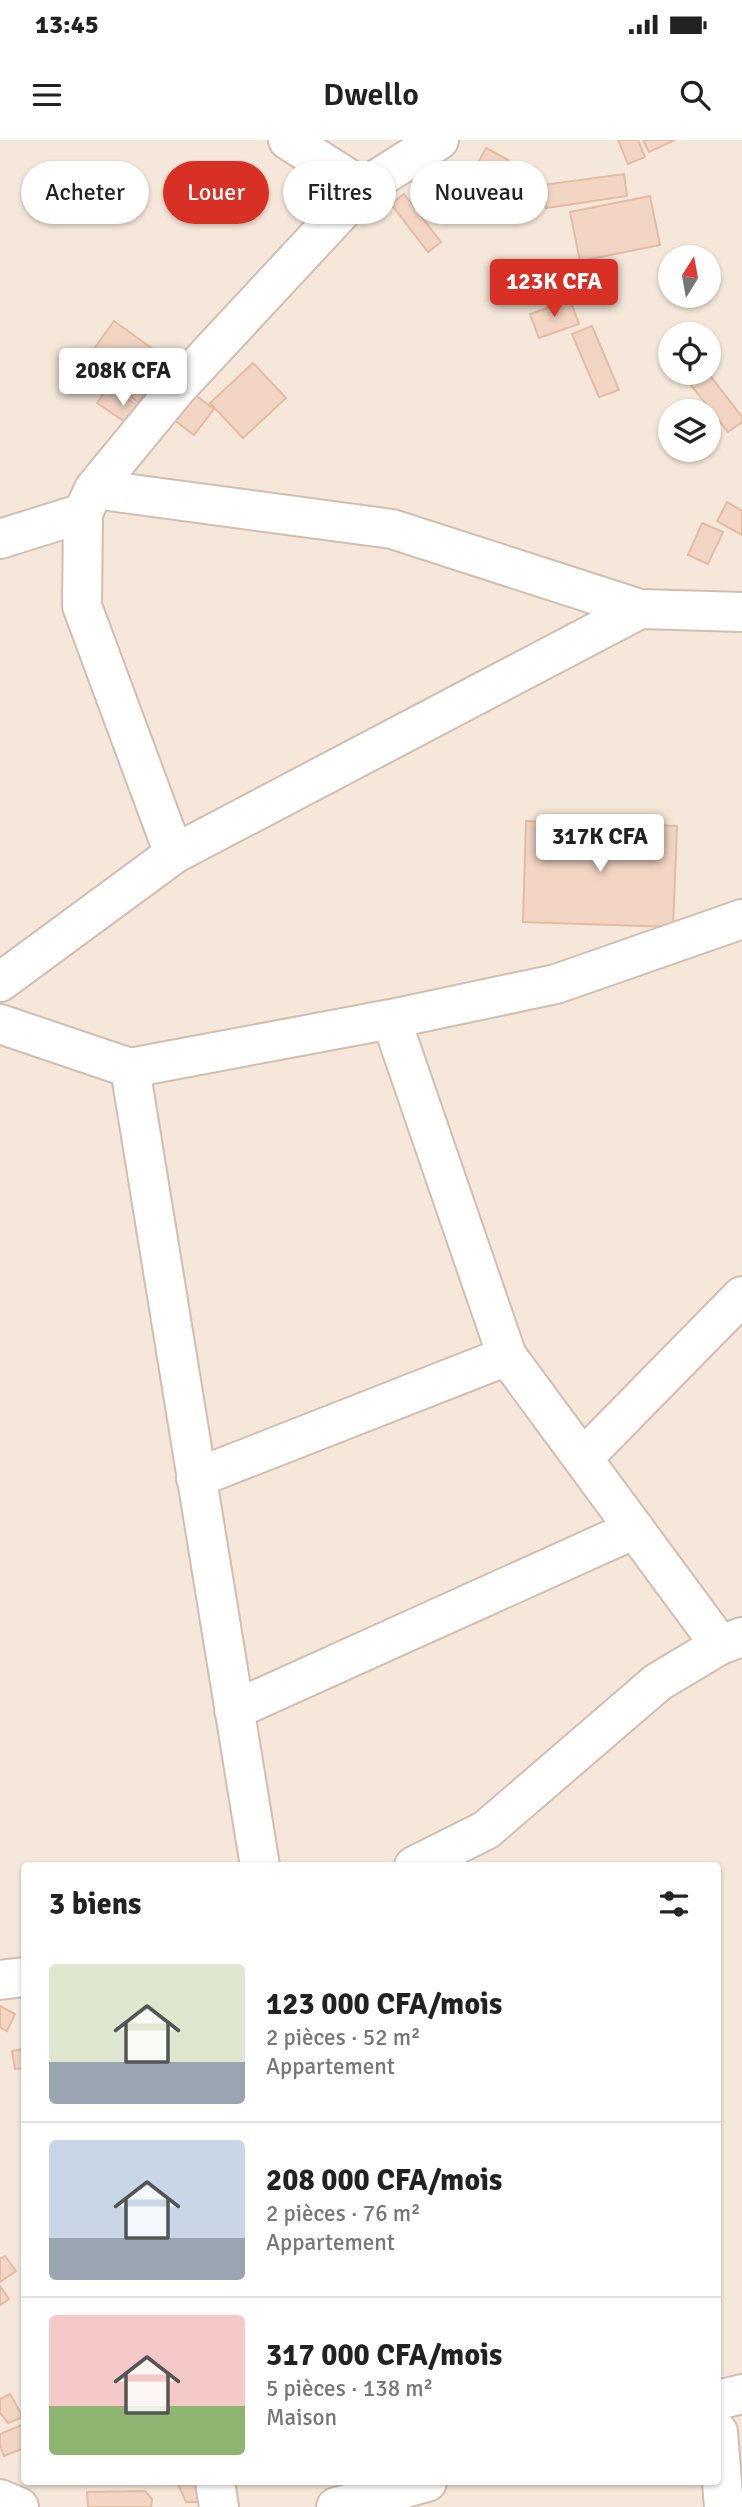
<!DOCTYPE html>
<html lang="fr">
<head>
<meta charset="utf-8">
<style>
  :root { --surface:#fff; --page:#f2f2f2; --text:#222; --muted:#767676; --line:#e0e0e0; --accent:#d93025 }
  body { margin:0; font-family:Signika,sans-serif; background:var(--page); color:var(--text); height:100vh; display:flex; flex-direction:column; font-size:26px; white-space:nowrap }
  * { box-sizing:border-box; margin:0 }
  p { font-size:23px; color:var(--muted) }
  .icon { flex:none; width:38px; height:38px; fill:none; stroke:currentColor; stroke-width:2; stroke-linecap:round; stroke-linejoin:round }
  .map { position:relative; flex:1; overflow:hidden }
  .panel { position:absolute; left:21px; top:1722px; width:700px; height:623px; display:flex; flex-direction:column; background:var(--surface); border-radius:7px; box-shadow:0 2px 5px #0004 }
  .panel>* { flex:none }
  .top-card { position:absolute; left:21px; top:21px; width:700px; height:63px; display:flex; gap:14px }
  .needle { width:46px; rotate:11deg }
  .tools { position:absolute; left:658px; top:105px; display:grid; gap:14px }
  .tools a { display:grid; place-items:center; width:63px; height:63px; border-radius:50%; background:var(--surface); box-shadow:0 2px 5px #0004; font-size:35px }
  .price { position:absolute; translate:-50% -60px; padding:0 16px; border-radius:7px; background:#fff; color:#222; font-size:23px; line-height:46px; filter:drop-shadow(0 2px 4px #0008) }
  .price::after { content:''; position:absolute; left:50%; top:42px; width:21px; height:16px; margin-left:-10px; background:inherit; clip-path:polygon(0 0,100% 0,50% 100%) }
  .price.active { background:var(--accent); color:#fff }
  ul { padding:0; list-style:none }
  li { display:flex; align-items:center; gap:21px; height:175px; padding:0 28px }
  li+li { border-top:2px solid var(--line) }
  li span { display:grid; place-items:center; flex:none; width:196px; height:140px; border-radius:7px; color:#555 }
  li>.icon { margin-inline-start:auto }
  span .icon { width:84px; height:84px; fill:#fffc; stroke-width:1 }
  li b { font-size:30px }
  h2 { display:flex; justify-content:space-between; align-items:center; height:84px; padding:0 28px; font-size:30px }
  .chip { padding:0 24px; border-radius:32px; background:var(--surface); box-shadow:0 2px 5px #0004; font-size:24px; line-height:63px }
  .chip.active { background:var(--accent); color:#fff }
  .status { display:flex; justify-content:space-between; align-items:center; height:49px; padding:0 35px; background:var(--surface); direction:ltr }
  .status svg { height:19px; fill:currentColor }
  header { display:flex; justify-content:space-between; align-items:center; height:91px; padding:0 28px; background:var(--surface); font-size:32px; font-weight:600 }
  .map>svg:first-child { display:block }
  .residential { fill:#f5e8da; fill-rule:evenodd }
  .building { fill:#f3d5c3; stroke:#e6bba3; stroke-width:2 }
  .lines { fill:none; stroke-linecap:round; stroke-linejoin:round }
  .minor-casing { stroke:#d1beb0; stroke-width:42 }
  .minor { stroke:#fff; stroke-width:38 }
</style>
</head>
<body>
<div class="status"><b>13:45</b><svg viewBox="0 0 49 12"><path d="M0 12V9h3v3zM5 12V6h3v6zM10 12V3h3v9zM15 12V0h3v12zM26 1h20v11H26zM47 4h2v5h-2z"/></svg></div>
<header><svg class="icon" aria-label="menu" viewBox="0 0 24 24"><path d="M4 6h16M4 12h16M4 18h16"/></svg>Dwello<svg class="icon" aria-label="search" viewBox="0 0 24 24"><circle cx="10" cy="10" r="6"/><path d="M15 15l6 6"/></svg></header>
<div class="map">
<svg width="742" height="2367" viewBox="0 0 742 2367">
  <rect width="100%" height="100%" fill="#fdf6ec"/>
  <path class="residential" d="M0,0H742V2367H0ZM670,117H709V156H670ZM670,194H709V233H670ZM670,271H709V310H670ZM24,1726H718V2342H24Z"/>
  <path class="building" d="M618,0H638L645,17L628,24Z
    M643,0H675L649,12Z
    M486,8L508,20L489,53L468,41Z
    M624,34L627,56L546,68L542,45Z
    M86,52L102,66L88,82L72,68Z
    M404,54L441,102L428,112L391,64Z
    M650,56L660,105L580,121L570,72Z
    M570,160L579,184L539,198L530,174Z
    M114,181L168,220L138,262L84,223Z
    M592,186L619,250L599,257L572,194Z
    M253,223L286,258L243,298L210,263Z
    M694,233H708L742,277V282L728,292L686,239Z
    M109,246L148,273L137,290L97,263Z
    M187,249L214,269L194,295L168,275Z
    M727,362L742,371V395L717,381Z
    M702,383L723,392L708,424L688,415Z
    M526,681L677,686L673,787L523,782Z
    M0,1866L15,1874L7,1891L0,1887Z
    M24,1909V1928L15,1929L12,1911Z
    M5,2116L16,2131L0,2142V2119Z
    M0,2146L9,2159L0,2165Z
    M10,2254L23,2277L8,2283L0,2273V2259Z
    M24,2284V2308L4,2316L0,2305V2294Z
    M177,2342H197L206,2362H186Z
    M145,2351L152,2359L151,2367H88L87,2352Z"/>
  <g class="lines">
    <defs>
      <path id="minor" d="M288,0L363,48
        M94,349L392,389L640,469
        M0,399L83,373
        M174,714L82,466L83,373L94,349L177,248L363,48L439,0
        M0,842L174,714L640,469L742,472
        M391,879L507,1216L720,1505L742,1497
        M0,884L130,928L391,879L556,844L742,779
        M130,928L260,1726
        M583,1318L742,1156
        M196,1338L507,1216
        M234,1570L635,1389
        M414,1726L486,1690L658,1542L720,1505
        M0,1840L24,1837
        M718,2260L742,2254
        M718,2292L724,2367
        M215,2342L219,2367
        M0,2359L19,2367
        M336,2367L427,2342"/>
    </defs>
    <use href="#minor" class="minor-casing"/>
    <use href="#minor" class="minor"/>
  </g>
</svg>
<div class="tools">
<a><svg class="needle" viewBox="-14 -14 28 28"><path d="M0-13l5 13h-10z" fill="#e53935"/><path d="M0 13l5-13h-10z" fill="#767676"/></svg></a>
<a><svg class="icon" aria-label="locate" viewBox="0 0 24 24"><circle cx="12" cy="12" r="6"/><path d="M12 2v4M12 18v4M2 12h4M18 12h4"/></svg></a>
<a><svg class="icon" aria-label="layers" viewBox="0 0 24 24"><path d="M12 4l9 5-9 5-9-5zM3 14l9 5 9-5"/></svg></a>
</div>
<b class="price active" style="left:554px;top:179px">123K CFA</b>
<b class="price" style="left:123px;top:268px">208K CFA</b>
<b class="price" style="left:600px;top:734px">317K CFA</b>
<div class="top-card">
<a class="chip">Acheter</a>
<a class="chip active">Louer</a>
<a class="chip">Filtres</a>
<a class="chip">Nouveau</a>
</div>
<section class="panel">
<h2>3 biens<svg class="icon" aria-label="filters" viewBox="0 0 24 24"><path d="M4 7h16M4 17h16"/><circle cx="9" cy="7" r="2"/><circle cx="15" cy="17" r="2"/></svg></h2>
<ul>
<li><span style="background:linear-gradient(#dfe7d0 70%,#9aa5b1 0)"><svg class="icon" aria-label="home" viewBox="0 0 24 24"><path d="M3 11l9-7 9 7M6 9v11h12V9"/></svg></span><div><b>123 000 CFA/mois</b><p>2 pièces · 52 m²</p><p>Appartement</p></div></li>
<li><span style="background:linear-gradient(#c9d6e8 70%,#9aa5b1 0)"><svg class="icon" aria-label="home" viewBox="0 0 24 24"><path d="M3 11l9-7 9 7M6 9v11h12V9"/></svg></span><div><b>208 000 CFA/mois</b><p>2 pièces · 76 m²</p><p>Appartement</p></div></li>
<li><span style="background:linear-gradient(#f6c9c9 65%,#8fb573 0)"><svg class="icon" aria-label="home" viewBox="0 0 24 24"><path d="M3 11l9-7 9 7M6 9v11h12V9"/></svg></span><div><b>317 000 CFA/mois</b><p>5 pièces · 138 m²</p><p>Maison</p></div></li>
</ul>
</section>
</div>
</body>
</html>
